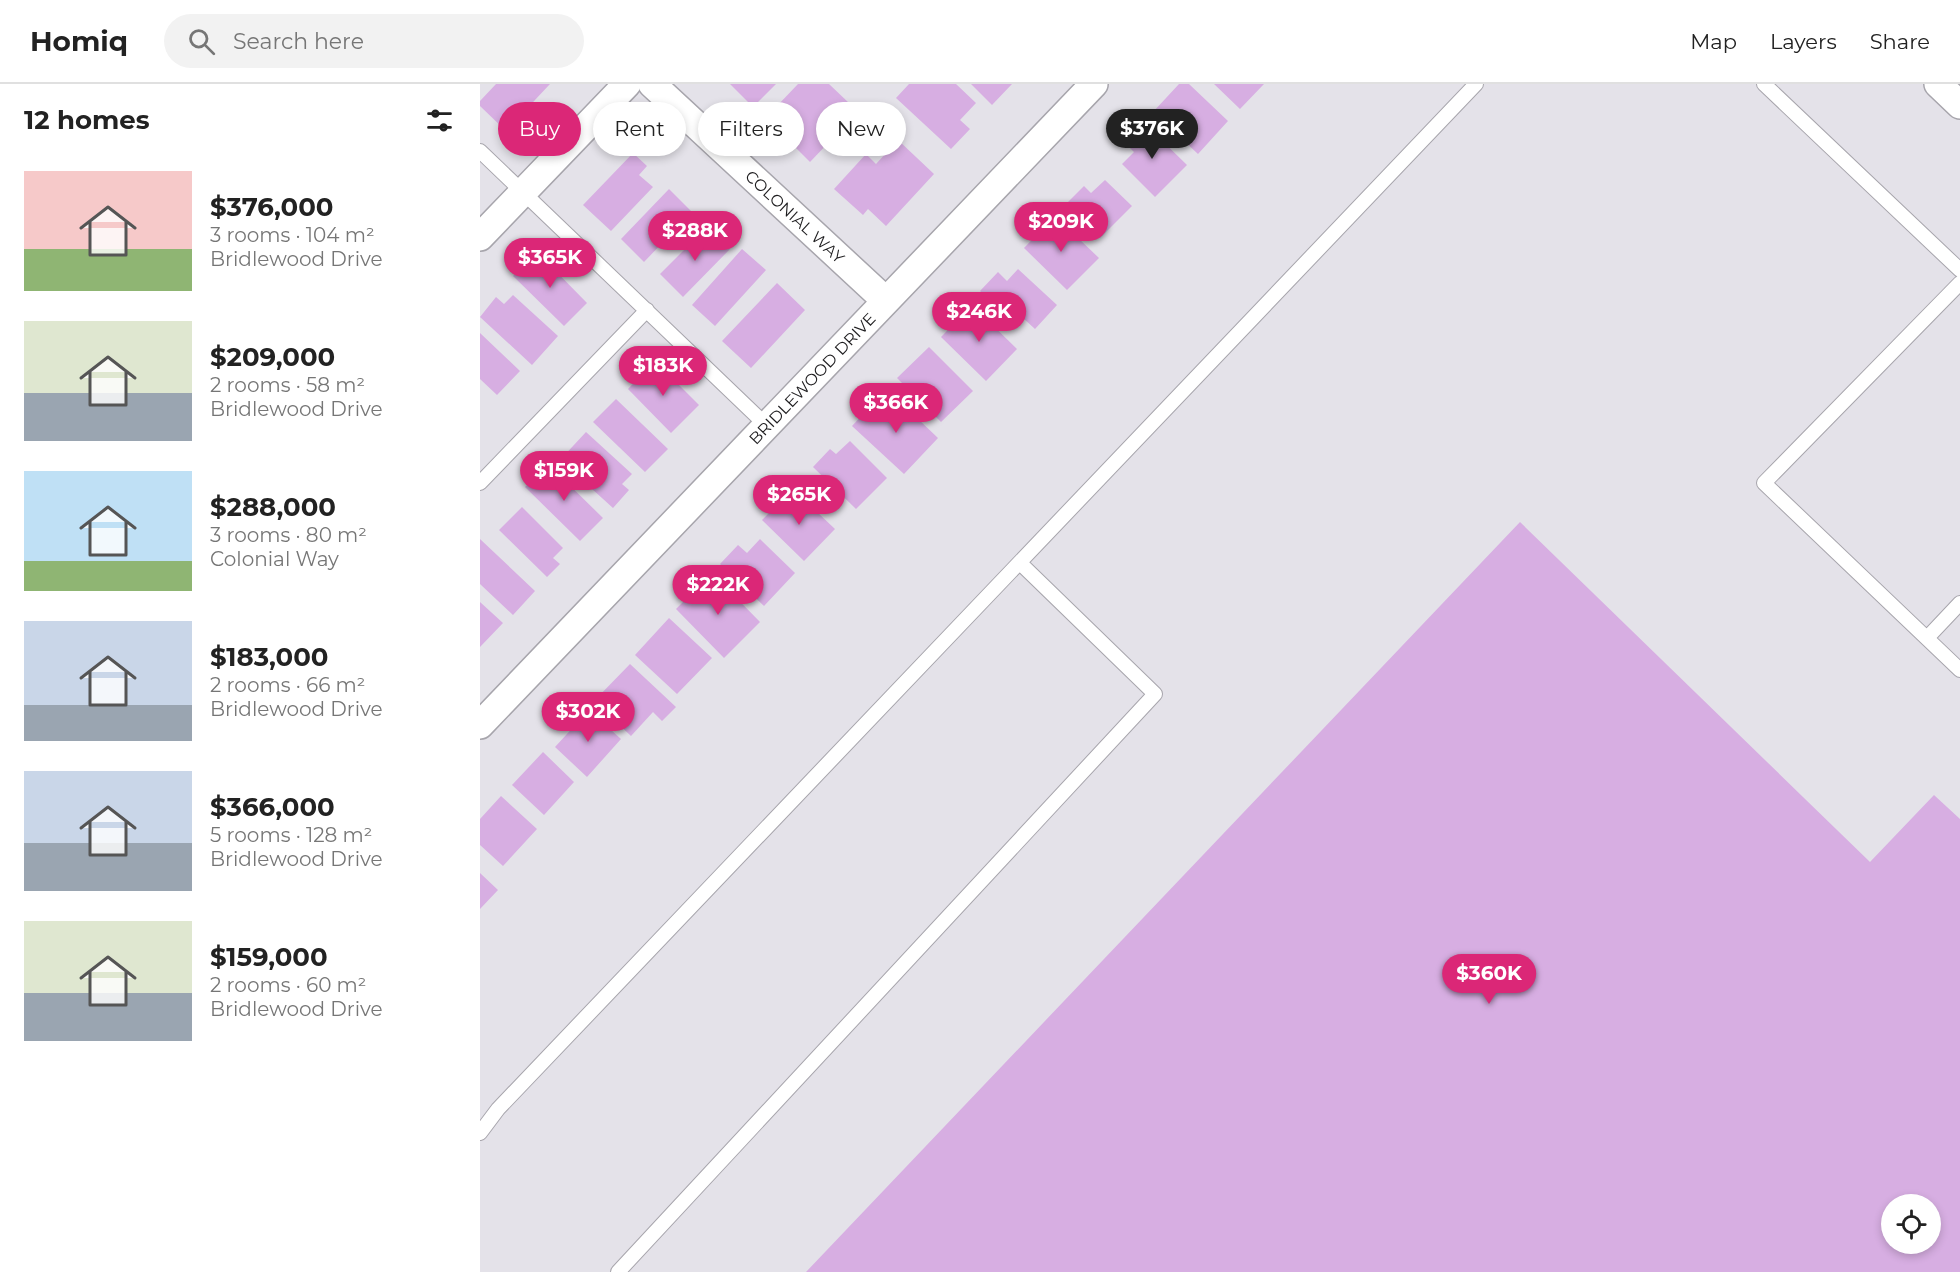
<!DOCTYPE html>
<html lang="en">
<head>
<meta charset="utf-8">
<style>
  :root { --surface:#fff; --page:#f2f2f2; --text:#222; --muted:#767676; --line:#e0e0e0; --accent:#db2777 }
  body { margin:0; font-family:Montserrat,sans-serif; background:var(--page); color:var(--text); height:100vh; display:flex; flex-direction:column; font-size:22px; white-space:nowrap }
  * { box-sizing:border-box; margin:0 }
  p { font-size:20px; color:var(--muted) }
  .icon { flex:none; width:33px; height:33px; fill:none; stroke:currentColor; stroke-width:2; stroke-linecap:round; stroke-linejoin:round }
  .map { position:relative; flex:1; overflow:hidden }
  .panel { display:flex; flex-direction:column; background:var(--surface); width:480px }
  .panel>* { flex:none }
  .hud { position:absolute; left:18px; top:18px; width:570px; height:54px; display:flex; gap:12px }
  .buttons { position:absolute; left:1401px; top:1110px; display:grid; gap:12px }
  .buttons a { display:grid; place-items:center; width:60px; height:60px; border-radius:50%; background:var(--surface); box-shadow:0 3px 9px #0003; font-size:30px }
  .price { position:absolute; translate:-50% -51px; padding:0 14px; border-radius:21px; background:var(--accent); color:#fff; font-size:20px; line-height:39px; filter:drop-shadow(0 2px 3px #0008) }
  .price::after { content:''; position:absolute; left:50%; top:36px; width:18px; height:14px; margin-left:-9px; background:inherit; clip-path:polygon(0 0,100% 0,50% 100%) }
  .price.active { background:#222; color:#fff }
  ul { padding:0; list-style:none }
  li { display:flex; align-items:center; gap:18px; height:150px; padding:0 24px }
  li span { display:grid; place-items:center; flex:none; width:168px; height:120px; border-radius:0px; color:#555 }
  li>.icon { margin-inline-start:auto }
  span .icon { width:72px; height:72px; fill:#fffc; stroke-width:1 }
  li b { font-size:26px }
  h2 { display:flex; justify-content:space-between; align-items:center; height:72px; padding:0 24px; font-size:26px }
  .chip { padding:0 21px; border-radius:27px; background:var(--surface); box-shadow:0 3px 9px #0003; font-size:21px; line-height:54px }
  .chip.active { background:var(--accent); color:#fff }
  header { display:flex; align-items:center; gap:36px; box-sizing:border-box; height:84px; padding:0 30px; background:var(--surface); border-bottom:2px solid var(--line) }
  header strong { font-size:28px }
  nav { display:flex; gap:33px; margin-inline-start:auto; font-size:21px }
  .search { width:420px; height:54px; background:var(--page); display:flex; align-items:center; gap:15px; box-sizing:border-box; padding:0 21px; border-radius:33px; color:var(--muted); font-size:22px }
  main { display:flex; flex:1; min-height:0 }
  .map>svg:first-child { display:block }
  .building { fill:#d7aee2; fill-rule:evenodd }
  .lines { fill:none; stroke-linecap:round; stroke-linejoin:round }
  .lane-casing { stroke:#a7a5ac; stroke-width:16 }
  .street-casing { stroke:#a7a5ac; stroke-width:30 }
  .lane { stroke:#fff; stroke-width:14 }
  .street { stroke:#fff; stroke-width:27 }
  .labels { text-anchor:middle; stroke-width:6; stroke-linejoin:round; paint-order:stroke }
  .street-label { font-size:16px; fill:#1d1c1e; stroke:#e4e2e9 }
</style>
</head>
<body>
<header>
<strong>Homiq</strong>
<div class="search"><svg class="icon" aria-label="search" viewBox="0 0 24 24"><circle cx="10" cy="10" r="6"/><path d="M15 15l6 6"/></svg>Search here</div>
<nav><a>Map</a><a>Layers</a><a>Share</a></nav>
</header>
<main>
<section class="panel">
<h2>12 homes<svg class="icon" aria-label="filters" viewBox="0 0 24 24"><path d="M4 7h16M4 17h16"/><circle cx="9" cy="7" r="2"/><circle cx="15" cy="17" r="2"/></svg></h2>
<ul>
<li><span style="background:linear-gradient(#f6c9c9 65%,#8fb573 0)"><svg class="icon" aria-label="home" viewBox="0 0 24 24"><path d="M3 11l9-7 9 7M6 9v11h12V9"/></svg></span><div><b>$376,000</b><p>3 rooms · 104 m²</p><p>Bridlewood Drive</p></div></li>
<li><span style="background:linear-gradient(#dfe7d0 60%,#9aa5b1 0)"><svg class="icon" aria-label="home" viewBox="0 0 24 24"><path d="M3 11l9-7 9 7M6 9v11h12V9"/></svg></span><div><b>$209,000</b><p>2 rooms · 58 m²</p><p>Bridlewood Drive</p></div></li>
<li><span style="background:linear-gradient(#bfe0f5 75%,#8fb573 0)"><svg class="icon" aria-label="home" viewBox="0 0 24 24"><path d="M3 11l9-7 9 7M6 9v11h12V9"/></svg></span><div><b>$288,000</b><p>3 rooms · 80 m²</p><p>Colonial Way</p></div></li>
<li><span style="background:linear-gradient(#c9d6e8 70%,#9aa5b1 0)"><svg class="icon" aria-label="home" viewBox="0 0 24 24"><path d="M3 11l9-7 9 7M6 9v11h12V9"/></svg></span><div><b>$183,000</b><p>2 rooms · 66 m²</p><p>Bridlewood Drive</p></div></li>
<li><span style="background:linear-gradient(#c9d6e8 60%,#9aa5b1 0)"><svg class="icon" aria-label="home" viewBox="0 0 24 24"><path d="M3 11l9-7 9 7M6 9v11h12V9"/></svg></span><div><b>$366,000</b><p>5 rooms · 128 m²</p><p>Bridlewood Drive</p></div></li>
<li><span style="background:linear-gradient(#dfe7d0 60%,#9aa5b1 0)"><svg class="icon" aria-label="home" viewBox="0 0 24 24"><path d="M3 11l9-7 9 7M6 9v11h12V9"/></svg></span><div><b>$159,000</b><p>2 rooms · 60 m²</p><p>Bridlewood Drive</p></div></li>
</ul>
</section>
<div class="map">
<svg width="1480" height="1188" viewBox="0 0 1480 1188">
  <rect width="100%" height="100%" fill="#e4e2e9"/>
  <path class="building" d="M16,0H70L26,47L0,22V17Z
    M250,0H296L273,23Z
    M318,0H349L369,19L342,47L351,56L330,78L303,51L315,39L297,22Z
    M429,0H476L496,19L480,36L490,45L471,65L416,14Z
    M491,0H532L512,21Z
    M699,0H709L748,37L718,70L673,28Z
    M734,0H784L760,25Z
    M663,38L707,81L675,113L642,80L654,68L643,57Z
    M418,56L454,90L406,142L388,125L383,131L354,105L386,70L396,80Z
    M153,69L167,82L159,91L173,103L131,147L103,121Z
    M625,96L652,122L620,154L586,120L604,102L611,109Z
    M189,105L212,128L164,178L141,155Z
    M575,132L619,174L587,206L544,164Z
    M227,143L250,165L203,213L180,190Z
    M262,165L286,186L235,242L212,221Z
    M57,168L107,219L84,242L33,192Z
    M538,185L577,221L555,245L543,234L536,241L500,207L518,188L527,197Z
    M297,199L325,226L271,284L242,257Z
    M33,211L78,252L52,281L0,233L16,213L24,220Z
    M492,221L537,265L506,297L461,253Z
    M0,249L40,287L17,311L0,295Z
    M449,263L493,307L461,338L417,294Z
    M175,277L219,321L191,349L148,305Z
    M415,313L458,354L424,390L372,342L390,323L399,331Z
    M136,315L188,365L165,388L113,338Z
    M106,348L152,390L142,400L149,406L133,424L80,376Z
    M370,357L407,394L376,425L333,383L350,365L356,370Z
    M68,380L123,434L100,457L45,403Z
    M318,410L355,445L324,477L282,436L301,417L306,422Z
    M42,423L83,464L73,474L80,480L67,493L19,446Z
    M1040,438L1390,778L1454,711L1480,735V1188H326ZM1412,1120H1450V1160H1412Z
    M0,455L55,507L33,531L0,500Z
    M280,455L315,489L284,522L240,480L258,461L267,469Z
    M232,489L280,538L244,574L196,525Z
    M0,518L23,539L0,563Z
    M189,534L232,574L197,610L155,571Z
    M150,580L196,623L182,637L173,628L151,652L114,617Z
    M109,626L141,655L107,693L75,663Z
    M63,668L94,698L64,731L32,701Z
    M21,712L57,745L23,782L0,761V735Z
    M0,789L18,806L0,825Z"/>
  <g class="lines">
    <defs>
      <path id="lane" d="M1284,0L1480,186
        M0,67L287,342
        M1480,199L1284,399L1480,586
        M0,399L167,226
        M1447,554L1480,519
        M0,1049L18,1025L996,0
        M138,1188L675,610L540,479"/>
      <g id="street">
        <path id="s1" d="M172,0L405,216"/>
        <path d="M1458,0L1480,21"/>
        <path d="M0,153L147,0"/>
        <path id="s2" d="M0,641L614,0"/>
      </g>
    </defs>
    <use href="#lane" class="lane-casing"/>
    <use href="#street" class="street-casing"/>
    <use href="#lane" class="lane"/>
    <use href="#street" class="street"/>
  </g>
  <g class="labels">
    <g class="street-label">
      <text dy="6" stroke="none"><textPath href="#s1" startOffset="195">COLONIAL WAY</textPath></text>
      <text dy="6" stroke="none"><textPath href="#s2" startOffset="480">BRIDLEWOOD DRIVE</textPath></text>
    </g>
  </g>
</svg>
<div class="buttons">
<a><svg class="icon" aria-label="locate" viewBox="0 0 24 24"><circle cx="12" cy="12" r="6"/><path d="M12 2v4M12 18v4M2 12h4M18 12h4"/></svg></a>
</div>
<b class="price active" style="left:672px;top:76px">$376K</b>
<b class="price" style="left:581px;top:169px">$209K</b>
<b class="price" style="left:215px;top:178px">$288K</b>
<b class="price" style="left:70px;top:205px">$365K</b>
<b class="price" style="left:499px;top:259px">$246K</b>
<b class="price" style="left:183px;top:313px">$183K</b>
<b class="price" style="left:416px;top:350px">$366K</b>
<b class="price" style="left:84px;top:418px">$159K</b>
<b class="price" style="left:319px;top:442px">$265K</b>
<b class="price" style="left:238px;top:532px">$222K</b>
<b class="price" style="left:108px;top:659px">$302K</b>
<b class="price" style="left:1009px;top:921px">$360K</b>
<div class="hud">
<a class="chip active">Buy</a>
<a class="chip">Rent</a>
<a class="chip">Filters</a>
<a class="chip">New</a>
</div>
</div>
</main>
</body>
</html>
